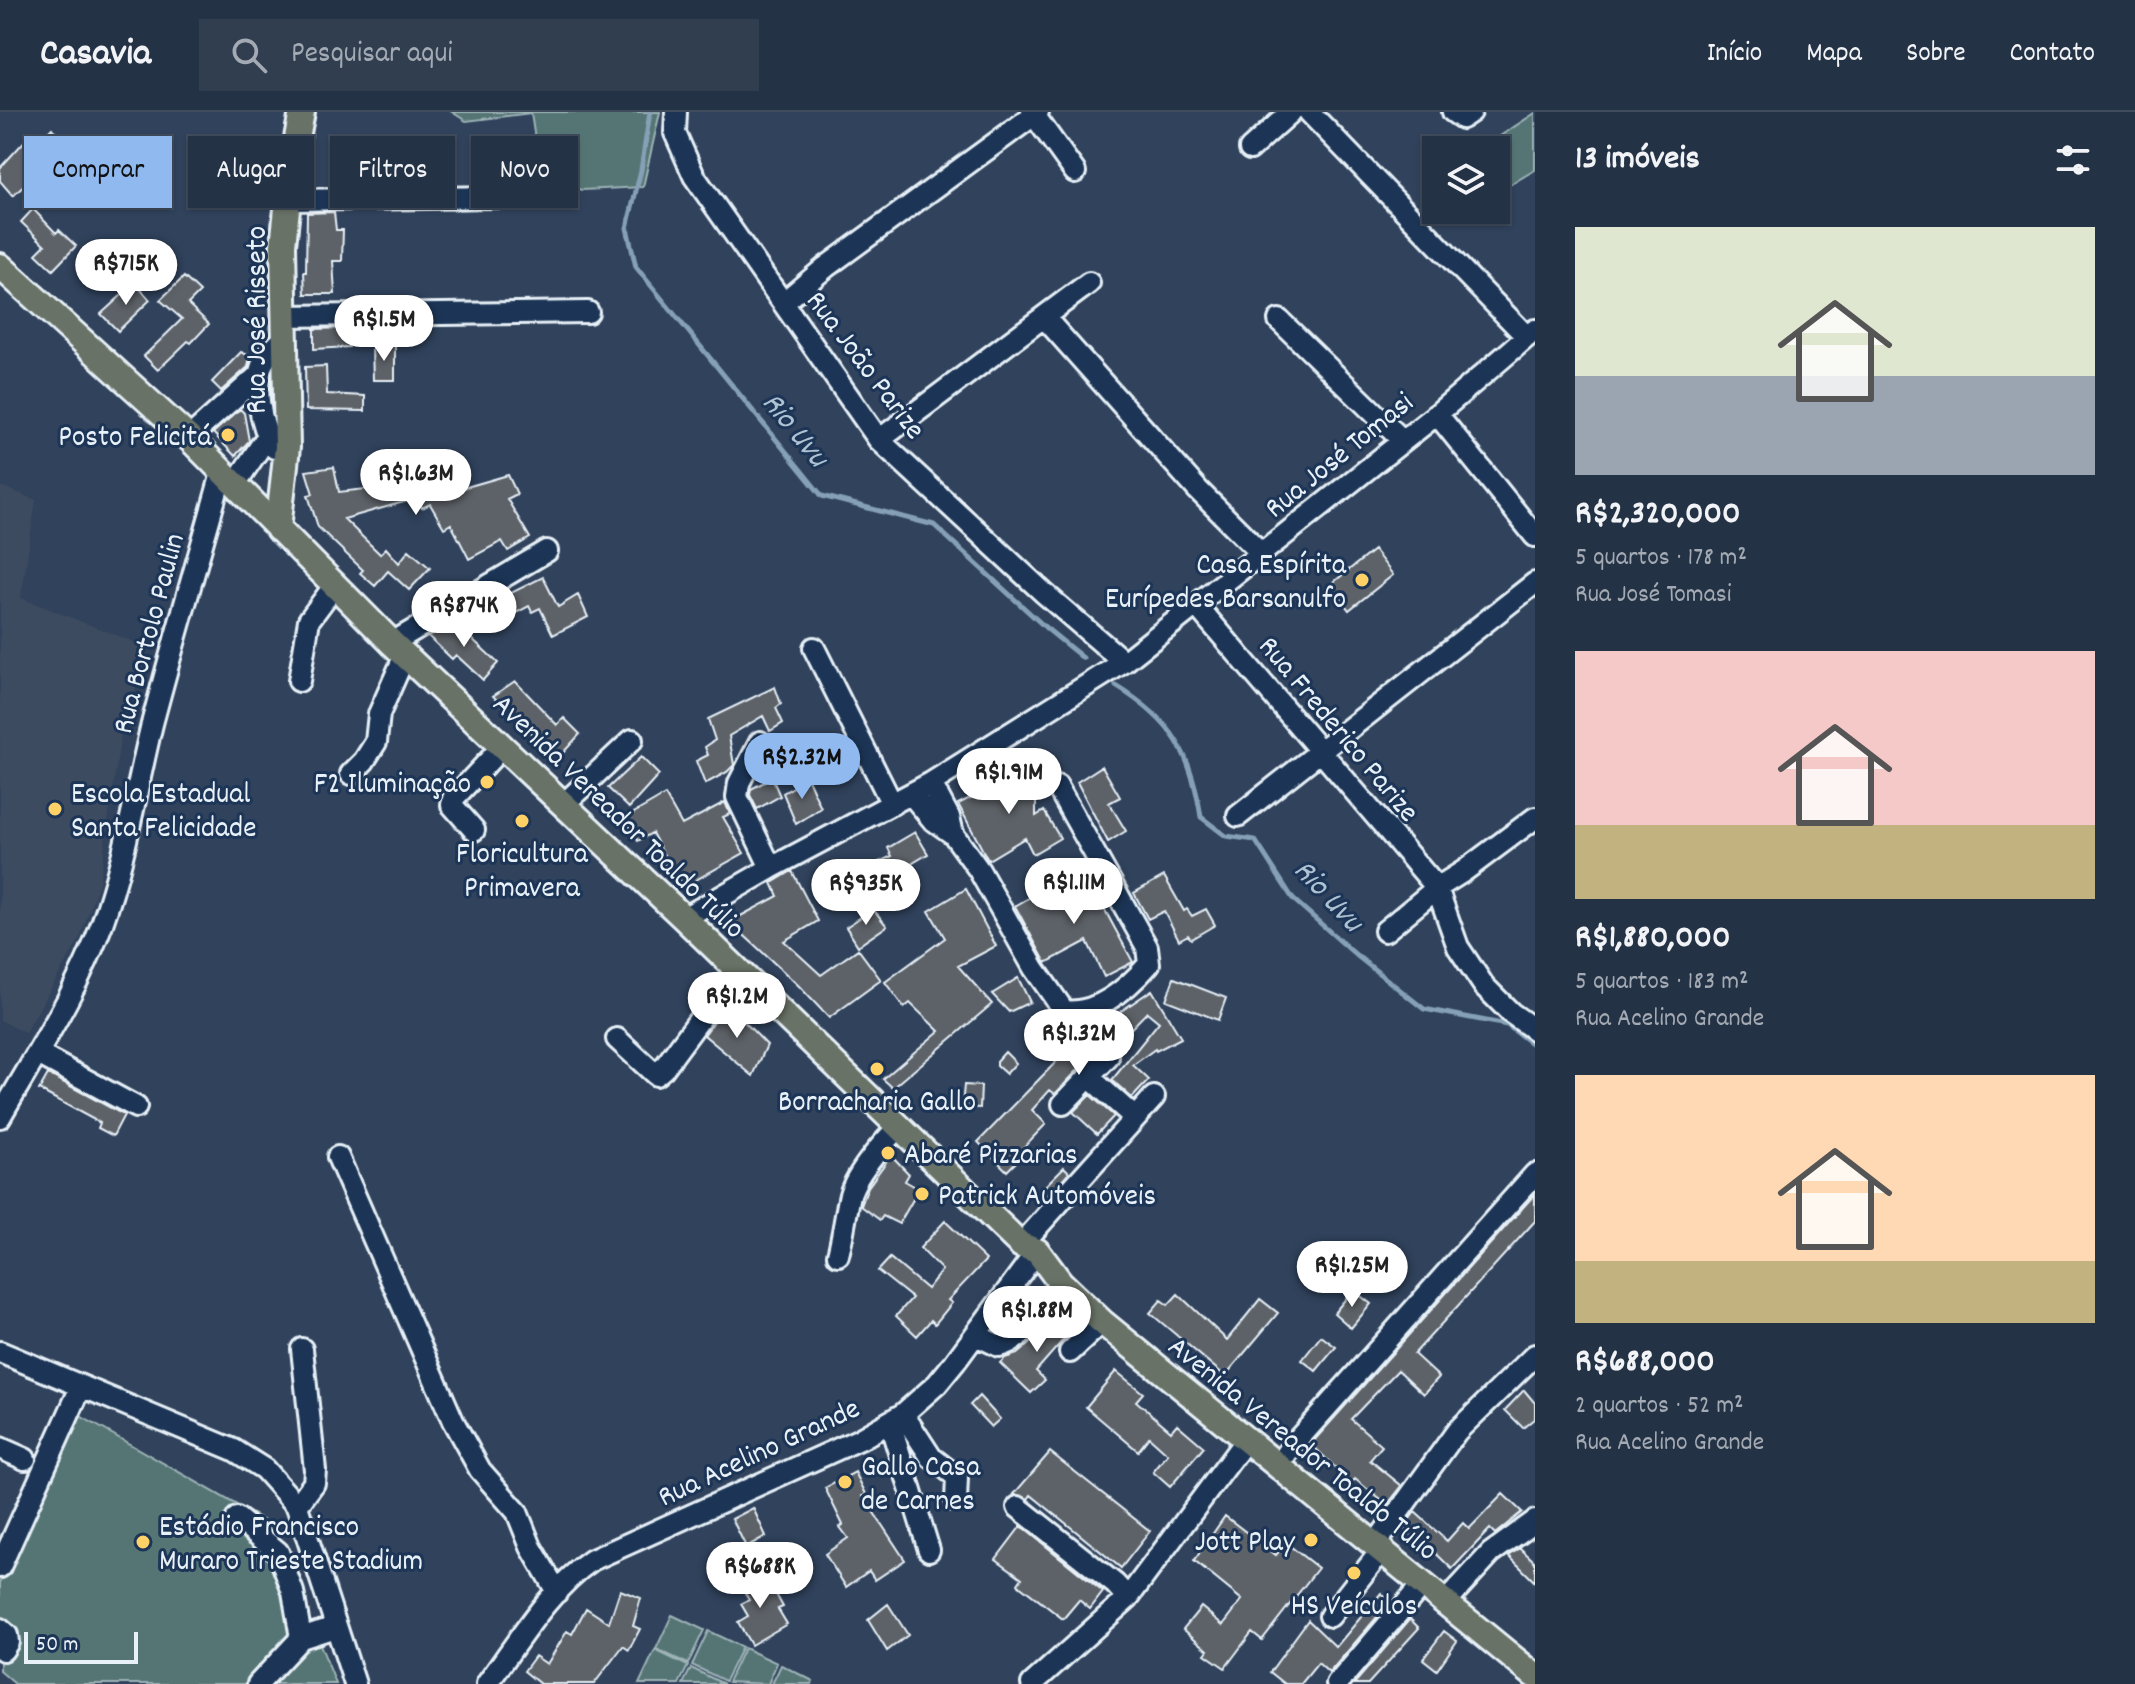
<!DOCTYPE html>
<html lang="pt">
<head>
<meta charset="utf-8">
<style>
  :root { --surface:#243245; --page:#303e50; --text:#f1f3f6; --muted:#a3aab3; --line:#414d5e; --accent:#90b9f0 }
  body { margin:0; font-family:Dekko,sans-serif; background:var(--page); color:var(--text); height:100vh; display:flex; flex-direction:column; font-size:30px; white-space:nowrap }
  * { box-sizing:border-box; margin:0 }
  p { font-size:26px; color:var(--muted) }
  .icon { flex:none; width:44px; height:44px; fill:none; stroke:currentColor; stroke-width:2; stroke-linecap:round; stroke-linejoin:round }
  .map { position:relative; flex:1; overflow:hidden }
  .details { display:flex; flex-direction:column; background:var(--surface); width:600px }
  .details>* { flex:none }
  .hud { position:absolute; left:24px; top:24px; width:760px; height:72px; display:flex; gap:16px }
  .tools { position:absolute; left:1422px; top:24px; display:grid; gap:16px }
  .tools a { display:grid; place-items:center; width:88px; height:88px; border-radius:0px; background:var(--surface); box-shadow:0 2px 6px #0004,0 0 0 2px var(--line); font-size:40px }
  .scale { position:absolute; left:24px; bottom:20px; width:114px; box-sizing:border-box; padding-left:8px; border:4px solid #e8f1f8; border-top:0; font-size:22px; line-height:28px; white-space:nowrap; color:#e8f1f8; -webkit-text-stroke:6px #1d3557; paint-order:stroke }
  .price { position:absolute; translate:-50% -68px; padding:0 18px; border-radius:28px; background:#fff; color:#222; font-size:26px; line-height:52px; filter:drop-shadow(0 2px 4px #0008) }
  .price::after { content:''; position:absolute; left:50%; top:48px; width:24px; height:18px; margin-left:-12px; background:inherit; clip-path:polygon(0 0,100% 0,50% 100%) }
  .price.current { background:var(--accent); color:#111 }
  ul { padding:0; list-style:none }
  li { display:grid; align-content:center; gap:16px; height:424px; padding:0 40px }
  li span { display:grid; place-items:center; height:248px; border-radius:0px; color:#555 }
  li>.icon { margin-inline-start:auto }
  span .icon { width:144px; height:144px; fill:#fffc; stroke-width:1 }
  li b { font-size:34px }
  h2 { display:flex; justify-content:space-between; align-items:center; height:96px; padding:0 40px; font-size:34px }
  .chip { padding:0 28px; border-radius:0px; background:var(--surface); box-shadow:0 2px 6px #0004,0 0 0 2px var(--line); font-size:28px; line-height:72px }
  .chip.current { background:var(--accent); color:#111 }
  header { display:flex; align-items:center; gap:48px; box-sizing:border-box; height:112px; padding:0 40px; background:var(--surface); border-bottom:2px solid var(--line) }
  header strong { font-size:38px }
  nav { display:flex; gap:44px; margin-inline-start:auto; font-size:28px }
  .search { width:560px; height:72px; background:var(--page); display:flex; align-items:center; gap:20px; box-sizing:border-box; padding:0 28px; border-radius:0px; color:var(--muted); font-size:30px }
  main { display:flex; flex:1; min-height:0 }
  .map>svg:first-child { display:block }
  .built { fill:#3e4c60 }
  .green { fill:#547575; stroke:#9eb3b6; stroke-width:2 }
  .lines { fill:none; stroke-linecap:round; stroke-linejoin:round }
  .stream { stroke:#86a1b7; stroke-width:5 }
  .building { fill:#5d6268; stroke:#e8f1f8; stroke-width:2 }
  .minor-casing { stroke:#e8f1f8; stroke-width:26 }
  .major-casing { stroke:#e8f1f8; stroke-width:30 }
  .minor { stroke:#1d3557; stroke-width:20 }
  .major { stroke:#697266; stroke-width:24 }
  .poi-dot { fill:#ffd166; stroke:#1d3557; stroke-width:3 }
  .labels { text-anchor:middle; stroke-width:6; stroke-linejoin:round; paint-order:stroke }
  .street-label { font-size:30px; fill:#e8f1f8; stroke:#1d3557 }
  .poi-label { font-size:30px; fill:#e8f1f8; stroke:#1d3557; text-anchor:start }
  .water-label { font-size:32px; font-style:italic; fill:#afc2d2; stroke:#1d3557 }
</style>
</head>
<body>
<header>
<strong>Casavia</strong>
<div class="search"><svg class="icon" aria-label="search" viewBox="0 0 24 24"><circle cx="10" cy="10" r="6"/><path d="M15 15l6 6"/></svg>Pesquisar aqui</div>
<nav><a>Início</a><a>Mapa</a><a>Sobre</a><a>Contato</a></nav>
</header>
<main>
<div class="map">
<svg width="1535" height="1572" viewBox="0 0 1535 1572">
  <rect width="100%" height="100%" fill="#30425c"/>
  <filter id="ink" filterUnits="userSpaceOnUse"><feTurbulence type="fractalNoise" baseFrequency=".0125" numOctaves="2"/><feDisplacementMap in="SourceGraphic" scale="16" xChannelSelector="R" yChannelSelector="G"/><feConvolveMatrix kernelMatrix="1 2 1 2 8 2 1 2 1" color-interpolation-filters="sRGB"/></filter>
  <g filter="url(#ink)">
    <path class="built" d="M0,374L36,388L21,486L149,536L121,622L99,771L79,828L25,921L0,908Z"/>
    <path class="green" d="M452,0H660L643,75L582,78L541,67L531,1L466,9Z
      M1535,1V58L1499,79L1496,74V38H1479Z
      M75,1301L272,1413L336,1572H15L0,1559V1446Z
      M672,1503L704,1518L688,1552L656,1537Z
      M708,1519L742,1535L725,1569L692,1553Z
      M744,1536L777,1551L768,1572L728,1570Z
      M655,1538L688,1554L679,1572H639Z
      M781,1553L813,1569L811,1572H772Z
      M691,1556L724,1572H683Z"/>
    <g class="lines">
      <path class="stream" d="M650,0L641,58L627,116L636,155L822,384L934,413L1046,516L1083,546
        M1116,574C1173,609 1191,640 1201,705L1226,724L1255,728L1293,787L1356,843L1424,897L1507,913L1535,934"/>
    </g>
    <path class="building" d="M52,16L66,34L13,84L0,69V56L32,21L39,29Z
      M78,31L108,57L95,69L66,44Z
      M33,97L56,121L59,118L76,134L53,158L36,142L45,133L21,110Z
      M334,100L336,118H343L342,149H333L335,182H305L304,160H306L307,101Z
      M184,165L200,180L188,192L209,212L191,231L188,229L158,258L144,244L182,207L160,188Z
      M135,171L150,188L118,219L101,202Z
      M348,216L349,235L314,237V217Z
      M372,234H395V268H373Z
      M241,240L250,244L248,255L221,279L212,270Z
      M326,254L327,282L365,284V299L306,298L305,255Z
      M240,297L244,301L249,329L235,344L213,321Z
      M441,354L452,383L463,376L508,363L517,382L507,387L530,426L508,439L502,429L469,447L451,412L444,416L430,392L422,396L418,386L344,407L380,442L386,436L399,451L409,438L430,456L409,478L388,459L375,474L360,461L363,458L318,415L308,383L313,382L306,359L334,355L339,380L376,376L374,368L407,361L408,364Z
      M1374,438L1393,463L1349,498L1330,473Z
      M543,465L558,495L578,483L588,505L553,523L540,496L532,500L529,494L497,511L487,493Z
      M454,510L498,551L483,568L456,543L452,547L428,524Z
      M515,569L557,613L564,606L580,622L561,643L540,623L536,626L493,584Z
      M775,575L781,592L776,596L783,611L770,619L763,604L729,624L734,653L727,660L705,672L696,649L708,643L705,635L715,628L708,607Z
      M641,645L659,663L629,696L608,676Z
      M1025,654L1036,673V704L1044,699L1060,726L1033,742L1025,726L988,748L958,692L1001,671L1000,668Z
      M1102,654L1120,685L1109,691L1126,719L1108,730L1077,670Z
      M772,666L780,684L757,697L750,683L751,677Z
      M808,667L821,696L796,712L783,681Z
      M665,683L682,713L725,690L730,702L723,705L744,741L685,774L663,754L668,751L652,721L638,729L625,706Z
      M915,720L928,742L893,763L895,768L871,779L860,759L892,744L888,736Z
      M792,759L818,809L784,829L821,863L858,837L881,868L829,906L798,873L734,814L735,807L778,784L772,771Z
      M1081,764L1098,791L1100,789L1133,850L1104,865L1087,829L1046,851L1015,794L1039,780L1042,785Z
      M1164,764L1184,799L1187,797L1192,804L1206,797L1215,813L1191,827L1188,823L1179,828L1164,799L1148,807L1134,781Z
      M966,777L996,834L958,854L992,892L893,976L883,967L939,919L910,891L904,896L885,870L945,826L929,799Z
      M873,797L887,814L858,834L846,815Z
      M1018,866L1030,890L1009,900L992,882Z
      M1174,866L1226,886L1218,908L1166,888Z
      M1152,878L1181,926L1156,939L1155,937L1133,953L1149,968L1132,986L1112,968L1159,910L1147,900L1114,934L1105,932L1099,936L1055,982L1050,978L1032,998L1046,1012L1016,1043L1020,1046L1007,1059L978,1030L1092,913L1103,924L1120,912L1115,903Z
      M727,892L767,933L753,964L704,923Z
      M1005,940L1016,951L1006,962L997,954V949Z
      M48,962L124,1003L113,1024L98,1016L100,1011L39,978Z
      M964,973L981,974L980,996L962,995Z
      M1090,983L1114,1004L1097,1022L1073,1000Z
      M891,1043L909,1062L905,1069L919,1077L899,1112L883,1104L880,1108L861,1094L868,1075Z
      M1064,1055L1069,1060L1041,1091L1034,1085Z
      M1535,1082V1109L1414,1242L1439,1265L1424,1282L1398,1258L1351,1307L1382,1334L1370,1348L1402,1374L1387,1393L1355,1367L1351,1371L1311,1332Z
      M945,1109L986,1148L948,1188L952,1191L935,1212L931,1208L917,1224L896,1204L912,1186L878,1159L890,1146L927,1177L942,1158L920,1136Z
      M1353,1178L1371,1192L1351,1216L1334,1201Z
      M1178,1182L1227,1228L1260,1187L1278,1201L1225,1264L1150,1201L1161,1188L1168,1193Z
      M1055,1202L1072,1218L1036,1259L1045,1268L1031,1281L1000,1251L1005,1246L1017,1242L1036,1226Z
      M1321,1224L1336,1235L1316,1259L1302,1248Z
      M1116,1259L1143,1281L1136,1289L1171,1319L1177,1312L1204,1335L1170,1375L1153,1360L1168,1342L1149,1325L1138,1339L1086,1295Z
      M1524,1278L1535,1291V1306L1523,1316L1505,1298Z
      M979,1284L1000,1307L991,1315L970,1293Z
      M1050,1340L1150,1419L1121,1456L1031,1383L1028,1387L1014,1382Z
      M855,1360L866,1382L863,1384L905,1448L875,1468L869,1459L846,1475L825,1442L848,1426L840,1415L843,1413L825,1376Z
      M1503,1382L1522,1400L1495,1422L1490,1417L1452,1457L1420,1426L1417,1429L1403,1416L1415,1400L1447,1429L1463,1411L1469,1417Z
      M753,1396L766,1424L746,1435L732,1407Z
      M1225,1404L1276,1443L1286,1431L1318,1456L1262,1528L1252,1520L1225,1556L1205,1542L1208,1538L1183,1517L1201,1495L1223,1513L1242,1488L1194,1449Z
      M1021,1414L1103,1480L1090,1497L1079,1488L1063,1507L1018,1472L1022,1466L996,1447Z
      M1520,1436L1535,1450V1470L1509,1444Z
      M758,1460L767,1476L771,1473L783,1495L778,1497L787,1512L751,1533L738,1510L748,1504L741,1492L749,1488L739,1471Z
      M620,1478L641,1486L633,1514L640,1517L629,1538L623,1534L594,1572H540L524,1559L535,1544L547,1552L567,1519L572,1522L586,1496L609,1511Z
      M1381,1481L1390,1490L1329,1561L1318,1551L1301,1572H1285L1270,1560L1308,1508L1336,1535Z
      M888,1492L908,1523L887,1539L868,1508Z
      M1410,1507L1419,1516L1368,1572H1354Z
      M1444,1519L1457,1529L1437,1558L1423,1547Z"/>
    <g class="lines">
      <defs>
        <path id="minor" d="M676,0L675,21L694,64L879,328L1044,481L1124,550
          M1032,0L1075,60
          M1309,0L1527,225
          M1453,0L1462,6L1471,0
          M1250,37L1291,0
          M288,88L499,85
          M783,191L826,155L1038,0
          M284,204L588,200
          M1044,205L1198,378L1262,442
          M1279,208L1402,328
          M283,227C278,233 271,239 266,245C251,269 260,314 275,336L287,335
          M1437,302L1535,424
          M189,326L260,262
          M879,328L1089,171
          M235,372L267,325
          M1197,494L1437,776L1458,835L1484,874L1511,901L1535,918
          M392,531L547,439
          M814,536L892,692
          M299,569L309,508L335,473
          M760,630L739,671L737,685L771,756
          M351,662L364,649L376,630L379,602L405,543
          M931,671L949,705L953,722
          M911,682L932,707L953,722L979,758L1034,856L1064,899C1097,903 1128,876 1149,852L1147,835L1057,674
          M564,692L632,628
          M1238,704L1535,471
          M474,718L452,693L453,687L502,635
          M684,806L771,756L931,671L1124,550L1437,302L1535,218
          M1385,819L1437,776L1464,759L1535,706
          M617,927L656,963L663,957L736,858
          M38,942L136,995
          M1089,965L1135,1006
          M1063,992L1108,945
          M0,1005C36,942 77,880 102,812C125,748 136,678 152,612C174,528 199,444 222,361
          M338,1045L453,1309L480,1358L517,1400L531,1435L557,1480
          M1021,1133L1154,985
          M838,1143C843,1123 845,1107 849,1087C853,1065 882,1031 899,1015
          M1007,1180L1035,1206
          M976,1223L999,1234C1027,1227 1046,1193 1060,1170
          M0,1240L234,1338L264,1357L297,1394L355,1572
          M1070,1240L1102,1210
          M903,1302L931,1345L957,1365L956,1389
          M890,1311L929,1438
          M0,1336L25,1347
          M1278,1355L1292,1334L1535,1062
          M297,1394L314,1371L315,1358L302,1237
          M1018,1395L1115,1472L1128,1486
          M237,1406L278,1440L293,1480L301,1526
          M1374,1434L1457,1319L1535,1243
          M0,1455L81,1275
          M1444,1492L1491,1441L1535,1409
          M1330,1504L1381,1439
          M0,1517L7,1523L8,1530L3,1538L0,1536
          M258,1572L301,1526L335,1515
          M487,1572C518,1530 549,1477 592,1448L860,1327L903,1302L937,1272L955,1250L1037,1139
          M1032,1572L1128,1486L1245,1329
          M1337,1572L1422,1473"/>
        <path id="major" d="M0,154L189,326L392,531L684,806L1021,1133L1037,1139L1060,1170L1102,1210L1535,1564
          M278,417L287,335L283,133L292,52L302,0"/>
      </defs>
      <use href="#minor" class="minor-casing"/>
      <use href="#major" class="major-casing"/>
      <use href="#minor" class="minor"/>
      <use href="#major" class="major"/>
    </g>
  </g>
  <g class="poi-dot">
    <circle cx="228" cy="323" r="8"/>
    <circle cx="1362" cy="468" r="8"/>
    <circle cx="487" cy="670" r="8"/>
    <circle cx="55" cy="697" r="8"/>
    <circle cx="522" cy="709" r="8"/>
    <circle cx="877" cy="957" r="8"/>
    <circle cx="888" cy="1041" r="8"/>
    <circle cx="922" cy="1082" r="8"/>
    <circle cx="845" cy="1370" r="8"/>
    <circle cx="1311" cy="1428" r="8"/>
    <circle cx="143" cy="1430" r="8"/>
    <circle cx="1354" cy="1461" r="8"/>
  </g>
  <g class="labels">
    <g class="street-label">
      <text transform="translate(255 208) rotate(-90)" y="10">Rua José Risseto</text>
      <text transform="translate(867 252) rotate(53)" y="10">Rua João Parize</text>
      <text transform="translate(1338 342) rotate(-39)" y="10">Rua José Tomasi</text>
      <text transform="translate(147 521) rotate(-75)" y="10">Rua Bortolo Paulin</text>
      <text transform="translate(1340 616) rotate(50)" y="10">Rua Frederico Parize</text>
      <text transform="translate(620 703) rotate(44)" y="10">Avenida Vereador Toaldo Túlio</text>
      <text transform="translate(1304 1335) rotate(39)" y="10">Avenida Vereador Toaldo Túlio</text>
      <text transform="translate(758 1339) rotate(-25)" y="10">Rua Acelino Grande</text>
    </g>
    <g class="poi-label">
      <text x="212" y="333" text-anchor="end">Posto Felicitá</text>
      <text x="1346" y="461" text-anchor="end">Casa Espírita<tspan x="1346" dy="34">Eurípedes Barsanulfo</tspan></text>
      <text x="471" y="680" text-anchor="end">F2 Iluminação</text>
      <text x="71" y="690">Escola Estadual<tspan x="71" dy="34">Santa Felicidade</tspan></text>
      <text x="522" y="750" text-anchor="middle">Floricultura<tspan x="522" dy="34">Primavera</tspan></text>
      <text x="877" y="998" text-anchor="middle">Borracharia Gallo</text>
      <text x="904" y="1051">Abaré Pizzarias</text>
      <text x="938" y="1092">Patrick Automóveis</text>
      <text x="861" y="1363">Gallo Casa<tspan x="861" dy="34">de Carnes</tspan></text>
      <text x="159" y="1423">Estádio Francisco<tspan x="159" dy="34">Muraro Trieste Stadium</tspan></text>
      <text x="1295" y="1438" text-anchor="end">Jott Play</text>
      <text x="1354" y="1502" text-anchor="middle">HS Veículos</text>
    </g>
    <g class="water-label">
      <text transform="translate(797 316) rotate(51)" y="11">Rio Uvu</text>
      <text transform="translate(1330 782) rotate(47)" y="11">Rio Uvu</text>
    </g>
  </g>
</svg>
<div class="tools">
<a><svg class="icon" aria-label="layers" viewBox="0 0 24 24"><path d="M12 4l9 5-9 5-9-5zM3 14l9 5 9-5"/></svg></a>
</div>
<div class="scale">50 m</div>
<b class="price" style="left:126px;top:195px">R$715K</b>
<b class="price" style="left:384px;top:251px">R$1.5M</b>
<b class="price" style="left:416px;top:405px">R$1.63M</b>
<b class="price" style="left:464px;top:537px">R$874K</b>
<b class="price current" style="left:802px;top:689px">R$2.32M</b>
<b class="price" style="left:1009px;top:704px">R$1.91M</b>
<b class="price" style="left:1074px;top:814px">R$1.11M</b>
<b class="price" style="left:866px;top:815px">R$935K</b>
<b class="price" style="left:737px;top:928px">R$1.2M</b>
<b class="price" style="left:1079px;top:965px">R$1.32M</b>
<b class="price" style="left:1352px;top:1197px">R$1.25M</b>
<b class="price" style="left:1037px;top:1242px">R$1.88M</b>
<b class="price" style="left:760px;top:1498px">R$688K</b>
<div class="hud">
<a class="chip current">Comprar</a>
<a class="chip">Alugar</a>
<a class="chip">Filtros</a>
<a class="chip">Novo</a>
</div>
</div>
<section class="details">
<h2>13 imóveis<svg class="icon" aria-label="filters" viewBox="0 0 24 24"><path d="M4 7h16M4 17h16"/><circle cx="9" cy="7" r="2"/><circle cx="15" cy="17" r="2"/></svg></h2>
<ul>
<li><span style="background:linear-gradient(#dfe7d0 60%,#9aa5b1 0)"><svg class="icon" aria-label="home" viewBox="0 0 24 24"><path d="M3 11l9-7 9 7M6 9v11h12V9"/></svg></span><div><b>R$2,320,000</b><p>5 quartos · 178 m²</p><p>Rua José Tomasi</p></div></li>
<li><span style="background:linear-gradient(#f6c9c9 70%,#c2b280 0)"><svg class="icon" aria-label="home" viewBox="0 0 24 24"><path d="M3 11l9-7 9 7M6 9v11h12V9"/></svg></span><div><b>R$1,880,000</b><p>5 quartos · 183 m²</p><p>Rua Acelino Grande</p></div></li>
<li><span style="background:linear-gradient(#ffd9b3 75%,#c2b280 0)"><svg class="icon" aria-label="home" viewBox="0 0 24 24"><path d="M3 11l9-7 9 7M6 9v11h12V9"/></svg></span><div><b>R$688,000</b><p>2 quartos · 52 m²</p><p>Rua Acelino Grande</p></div></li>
</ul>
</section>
</main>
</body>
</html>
